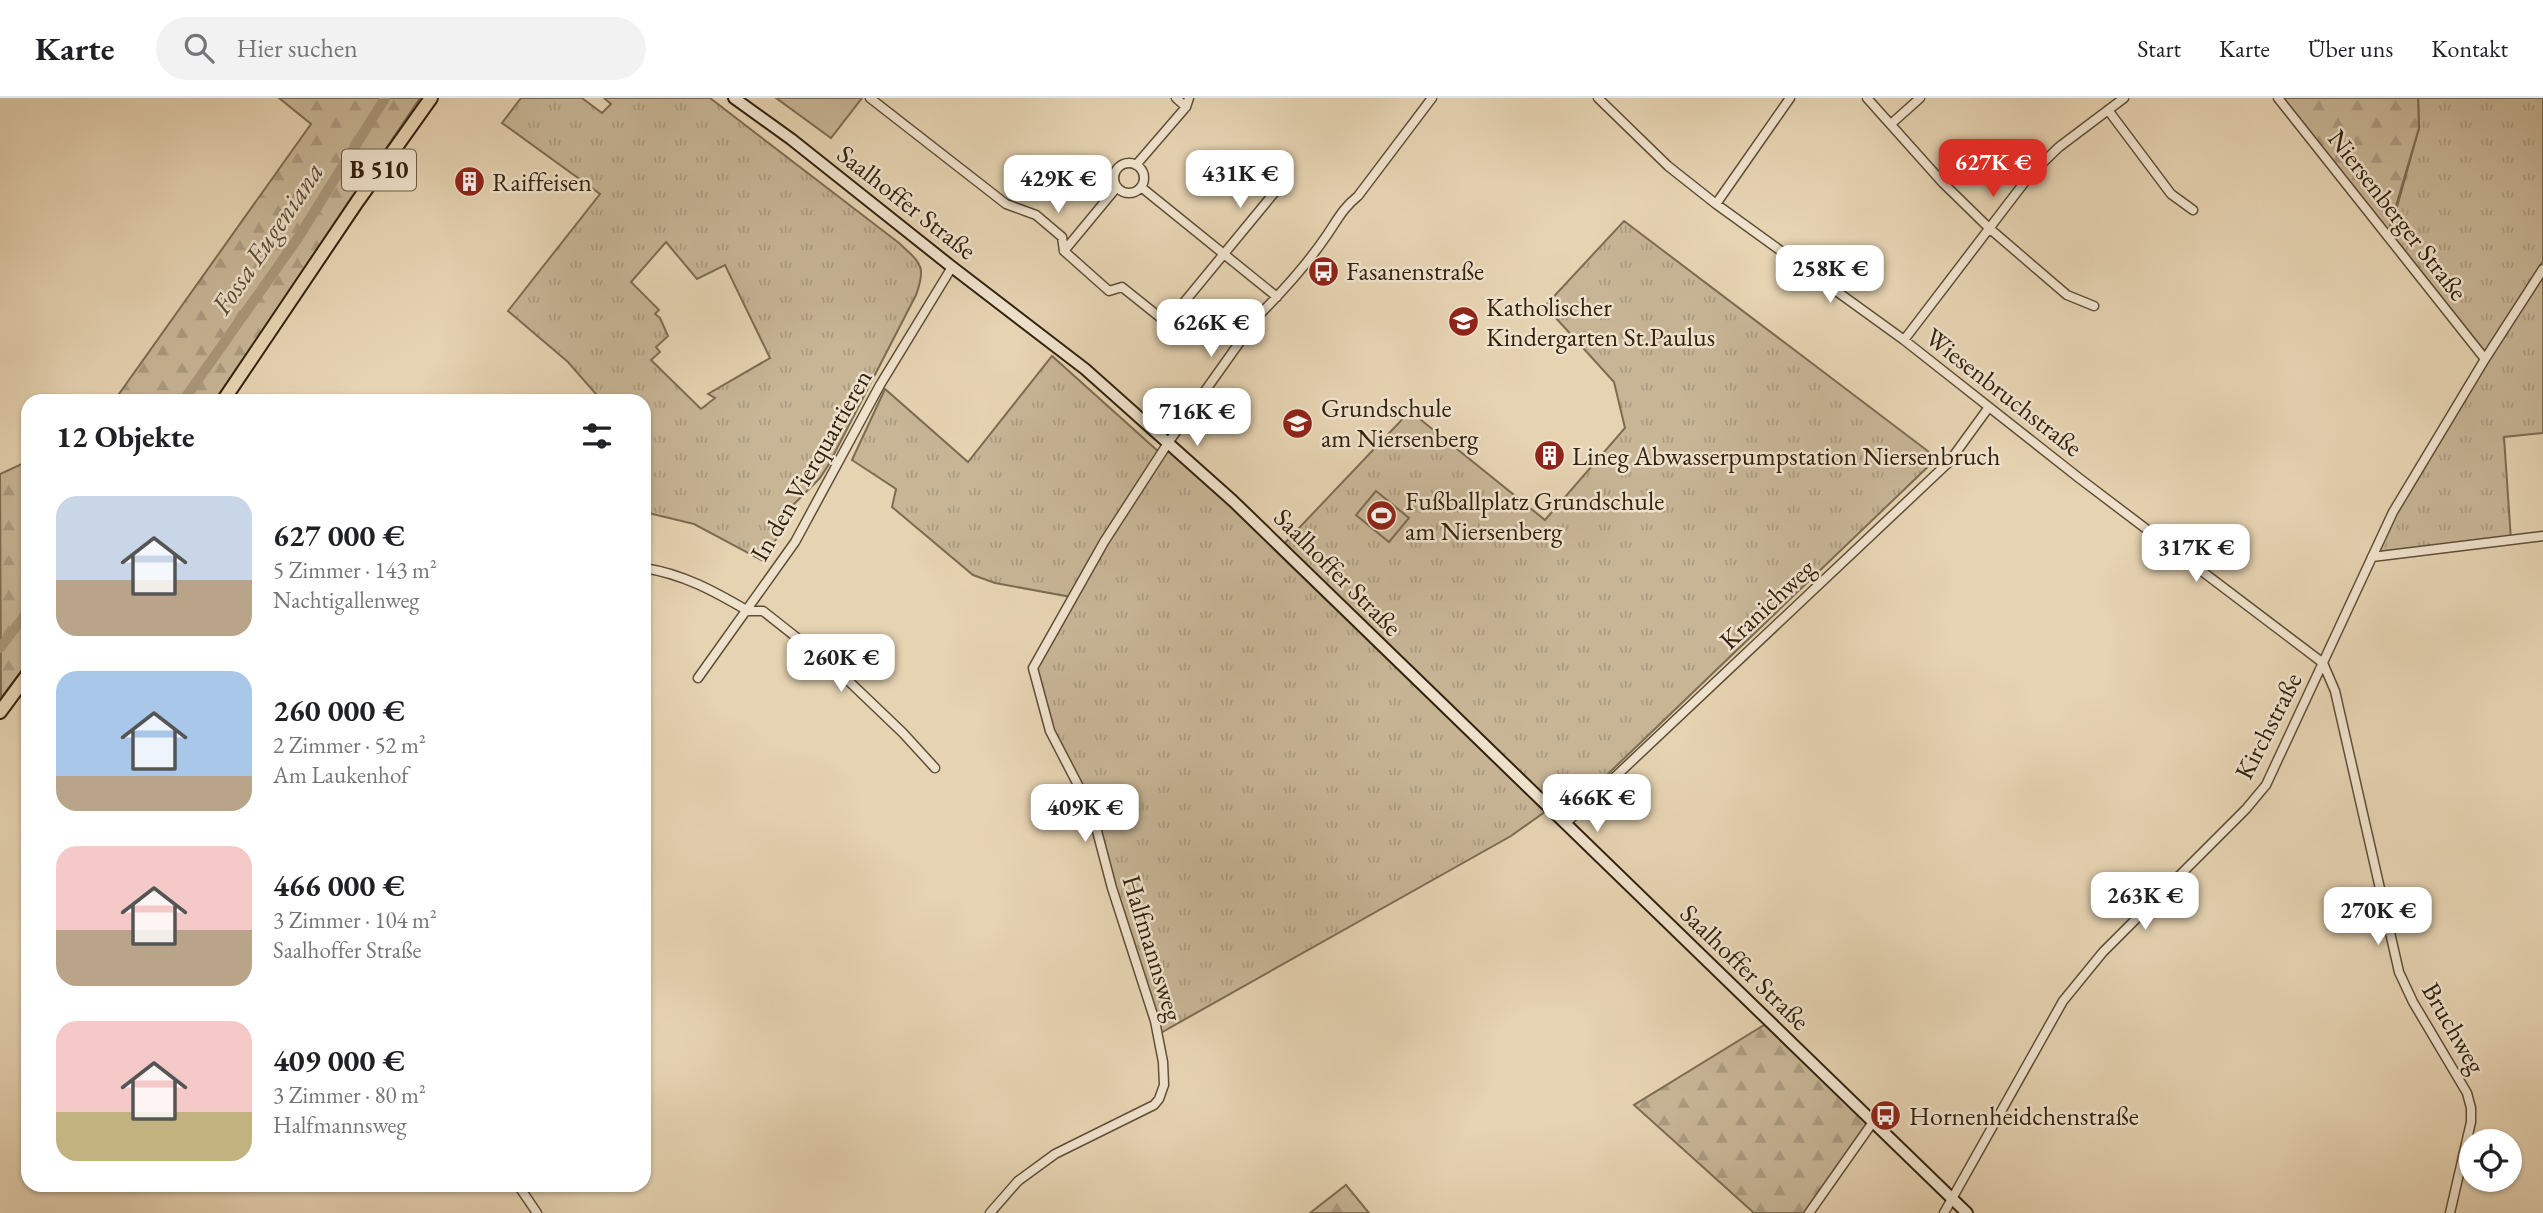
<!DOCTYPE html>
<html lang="de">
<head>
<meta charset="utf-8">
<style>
  :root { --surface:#fff; --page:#f2f2f2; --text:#202124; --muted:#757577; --line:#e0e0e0; --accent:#d93025 }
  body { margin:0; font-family:"EB Garamond",serif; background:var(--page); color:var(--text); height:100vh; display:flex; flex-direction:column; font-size:26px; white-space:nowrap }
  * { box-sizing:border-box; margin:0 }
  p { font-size:23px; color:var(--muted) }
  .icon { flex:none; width:38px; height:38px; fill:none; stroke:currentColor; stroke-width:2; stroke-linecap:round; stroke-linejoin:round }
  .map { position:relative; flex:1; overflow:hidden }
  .panel { position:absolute; left:21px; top:296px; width:630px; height:798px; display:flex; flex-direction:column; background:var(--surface); border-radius:21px; box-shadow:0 2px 5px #0004 }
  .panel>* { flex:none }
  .fabs { position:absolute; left:2459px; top:1031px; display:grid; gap:14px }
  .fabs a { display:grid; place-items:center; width:63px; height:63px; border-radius:50%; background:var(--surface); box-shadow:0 2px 5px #0004; font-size:35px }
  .price { position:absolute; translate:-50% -60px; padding:0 16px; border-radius:14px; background:#fff; color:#222; font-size:23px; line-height:46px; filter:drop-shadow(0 2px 4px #0008) }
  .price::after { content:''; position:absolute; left:50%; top:42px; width:21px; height:16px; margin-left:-10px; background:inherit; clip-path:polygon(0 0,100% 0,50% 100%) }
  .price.selected { background:var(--accent); color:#fff }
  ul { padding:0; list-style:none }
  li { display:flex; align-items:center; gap:21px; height:175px; padding:0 35px }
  li span { display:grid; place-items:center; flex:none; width:196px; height:140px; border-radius:21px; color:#555 }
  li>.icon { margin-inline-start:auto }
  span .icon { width:84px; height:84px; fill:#fffc; stroke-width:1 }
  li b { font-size:30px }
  h2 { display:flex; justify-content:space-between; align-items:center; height:84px; padding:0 35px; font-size:30px }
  header { display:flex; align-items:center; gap:42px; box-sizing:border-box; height:98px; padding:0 35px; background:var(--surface); border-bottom:2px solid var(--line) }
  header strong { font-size:33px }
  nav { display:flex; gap:38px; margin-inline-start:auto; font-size:24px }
  .search { width:490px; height:63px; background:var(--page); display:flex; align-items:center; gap:18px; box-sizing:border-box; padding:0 24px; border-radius:38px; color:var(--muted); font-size:26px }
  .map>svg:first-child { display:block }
  .grass { fill:url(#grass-tufts); stroke:#7c6c52; stroke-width:2; fill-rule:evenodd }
  .forest { fill:url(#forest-firs); stroke:#7c6c52; stroke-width:2 }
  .park { fill:#c7b596; stroke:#7c6c52; stroke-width:2 }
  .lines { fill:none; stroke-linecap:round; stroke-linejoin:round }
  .canal { stroke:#a9977a; stroke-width:10 }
  .street-casing { stroke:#5f4e36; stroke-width:11 }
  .secondary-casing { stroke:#32220d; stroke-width:14 }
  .primary-casing { stroke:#32220d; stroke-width:16 }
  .street { stroke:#efe2cd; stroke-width:8 }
  .secondary { stroke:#efe2cd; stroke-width:10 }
  .primary { stroke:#e6d3b2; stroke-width:12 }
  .labels { text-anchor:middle; stroke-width:5; stroke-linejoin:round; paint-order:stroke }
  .shield { fill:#efe2cd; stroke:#6b5c47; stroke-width:2 }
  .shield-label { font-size:24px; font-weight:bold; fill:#32220d }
  .poi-label { font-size:26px; fill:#32220d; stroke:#efe2cd; text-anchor:start }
  .street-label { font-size:26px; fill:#32220d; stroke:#efe2cd }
  .water-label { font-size:28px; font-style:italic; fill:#5c4b33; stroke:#efe2cd }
</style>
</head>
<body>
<header>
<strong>Karte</strong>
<div class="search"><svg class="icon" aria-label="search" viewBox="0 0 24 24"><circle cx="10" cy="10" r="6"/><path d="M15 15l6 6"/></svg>Hier suchen</div>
<nav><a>Start</a><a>Karte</a><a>Über uns</a><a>Kontakt</a></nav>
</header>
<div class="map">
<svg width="2543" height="1115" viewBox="0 0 2543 1115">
  <defs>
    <pattern id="grass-tufts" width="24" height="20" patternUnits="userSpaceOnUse" patternTransform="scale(1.75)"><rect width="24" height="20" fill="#c7b596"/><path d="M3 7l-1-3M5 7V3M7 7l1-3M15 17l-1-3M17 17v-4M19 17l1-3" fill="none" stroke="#ab9b80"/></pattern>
    <pattern id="forest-firs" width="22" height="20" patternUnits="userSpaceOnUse" patternTransform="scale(1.75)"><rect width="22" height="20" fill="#c7b596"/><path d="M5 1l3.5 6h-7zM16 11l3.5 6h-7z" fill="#ab9b80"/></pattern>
  </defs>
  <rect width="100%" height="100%" fill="#e6d3b2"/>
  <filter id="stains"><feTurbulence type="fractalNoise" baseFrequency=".00286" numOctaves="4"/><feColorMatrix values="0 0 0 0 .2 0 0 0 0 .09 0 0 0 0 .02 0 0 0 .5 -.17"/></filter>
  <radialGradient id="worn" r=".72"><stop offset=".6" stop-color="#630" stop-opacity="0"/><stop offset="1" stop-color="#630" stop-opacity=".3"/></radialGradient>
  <path class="grass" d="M521,0H582L602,15L611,6L604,0H710L899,145C920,165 927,167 916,197L829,366L820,380L792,408L765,464L694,426L644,414V303H602L568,264L508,213L600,96L502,25ZM666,144L697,181L725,167L770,260L708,296L715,300L701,311L651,262L660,254L656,249L668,238L660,220L655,216L659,212L631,184Z
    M2418,0H2543V163L2485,254L2390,134L2419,30Z
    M1624,123L1937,360L1560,722L1549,711L1511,738L1157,937L1090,710L1051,633L1032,565L1071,499L995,485L973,477L892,409L896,391L852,362L885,291L968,364L1052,258L1159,354L1168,345L1281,449L1410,313L1545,422L1625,330L1614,284L1545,208Z
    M2543,171V335L2504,339L2511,442L2372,459L2393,414Z"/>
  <path class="forest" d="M279,0H420L217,303H114L311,26Z
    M2280,0H2418L2419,30L2388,135Z
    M26,364L28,564L1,600L0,376Z
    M1769,924L1873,1024L1809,1115H1754L1634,1007Z
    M1346,1087L1369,1115H1310Z"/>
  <path class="park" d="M776,0H862L831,40Z
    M1376,393L1409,420L1389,444L1356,417Z"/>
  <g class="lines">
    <path class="canal" d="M183,303L298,140L385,0
      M0,550L28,513"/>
    <defs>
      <path id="street" d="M870,0L1006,106L1036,117L1062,139L1064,153L1109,193L1122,189L1167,225L1279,89
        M1176,0L1186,9
        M1598,0L1668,68L1716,106L1904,242L2079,380L2323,565L2335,593L2399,874L2413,904L2467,995L2471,1010V1024L2450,1115
        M1867,0L1943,85L1989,130L2067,197L2094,208
        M2278,0L2485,261
        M2108,12L2171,96L2193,112
        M1891,26L1920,0
        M1114 80a15 15 0 1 1 30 0a15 15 0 1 1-30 0Z
        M1136,67L1186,9L1189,0
        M1141,89L1277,199
        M1716,106L1790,0
        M1064,153L1117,89
        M1904,242L2030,77L2059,49L2124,0
        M2372,459L2543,438
        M644,470C683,476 714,493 748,513
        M748,513H763L834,569L903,635L935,670
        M698,580L795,444L880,287L952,169
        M1565,726L1949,364L1989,309
        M518,1087L537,1115
        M990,1115L1018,1083L1055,1056L1154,1007L1159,1001L1164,987L1163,964L1155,923L1112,790L1092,714L1050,633L1033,570L1104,444L1168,345L1259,217C1283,193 1308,165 1327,137C1338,121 1343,110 1358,98L1432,0
        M1809,1115L1873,1024
        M1944,1115L2063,903L2103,854L2246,711L2266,687L2393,414L2485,261L2543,171"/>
      <path id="secondary" d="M734,0L791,41L952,169L1085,271L1233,403L1967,1115"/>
      <path id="primary" d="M223,303L357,104L431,0
        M0,614L28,576"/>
    </defs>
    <use href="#street" class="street-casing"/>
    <use href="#secondary" class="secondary-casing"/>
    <use href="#primary" class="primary-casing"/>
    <use href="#street" class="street"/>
    <use href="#secondary" class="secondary"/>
    <use href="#primary" class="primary"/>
  </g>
  <defs>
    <symbol id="building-disc" viewBox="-11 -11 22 22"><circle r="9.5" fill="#8f2418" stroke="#efe2cd"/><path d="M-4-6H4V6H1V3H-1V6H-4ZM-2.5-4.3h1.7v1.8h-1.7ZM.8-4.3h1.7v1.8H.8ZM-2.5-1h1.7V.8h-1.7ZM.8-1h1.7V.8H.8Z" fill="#fff"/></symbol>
    <symbol id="bus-disc" viewBox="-11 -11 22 22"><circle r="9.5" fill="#8f2418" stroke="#efe2cd"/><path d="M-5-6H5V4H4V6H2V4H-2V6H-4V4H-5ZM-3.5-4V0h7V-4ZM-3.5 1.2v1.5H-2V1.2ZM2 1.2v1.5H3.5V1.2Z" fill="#fff"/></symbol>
    <symbol id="school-disc" viewBox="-11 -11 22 22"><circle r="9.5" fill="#8f2418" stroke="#efe2cd"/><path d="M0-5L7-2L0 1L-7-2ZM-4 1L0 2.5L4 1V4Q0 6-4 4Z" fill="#fff"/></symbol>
    <symbol id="stadium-disc" viewBox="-11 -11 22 22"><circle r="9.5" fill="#8f2418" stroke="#efe2cd"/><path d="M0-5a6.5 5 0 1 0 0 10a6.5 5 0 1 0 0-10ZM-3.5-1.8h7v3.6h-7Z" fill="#fff"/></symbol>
  </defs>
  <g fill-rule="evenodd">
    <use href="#building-disc" x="452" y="66" width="35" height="35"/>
    <use href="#bus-disc" x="1306" y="156" width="35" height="35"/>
    <use href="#school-disc" x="1446" y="206" width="35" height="35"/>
    <use href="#school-disc" x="1280" y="308" width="35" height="35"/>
    <use href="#building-disc" x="1532" y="340" width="35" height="35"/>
    <use href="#stadium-disc" x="1364" y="400" width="35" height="35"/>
    <use href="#bus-disc" x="1868" y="1000" width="35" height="35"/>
  </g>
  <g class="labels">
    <rect class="shield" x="342" y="51.5" width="74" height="41" rx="5"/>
    <g class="shield-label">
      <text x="379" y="80">B 510</text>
    </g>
    <g class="poi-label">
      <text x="492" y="93">Raiffeisen</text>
      <text x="1346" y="182">Fasanenstraße</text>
      <text x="1486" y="218">Katholischer<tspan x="1486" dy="30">Kindergarten St.Paulus</tspan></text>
      <text x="1321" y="319">Grundschule<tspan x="1321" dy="30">am Niersenberg</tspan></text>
      <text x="1572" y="367">Lineg Abwasserpumpstation Niersenbruch</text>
      <text x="1405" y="412">Fußballplatz Grundschule<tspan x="1405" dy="30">am Niersenberg</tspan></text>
      <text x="1909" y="1027">Hornenheidchenstraße</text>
    </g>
    <g class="street-label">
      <text transform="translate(907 104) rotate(38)" y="9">Saalhoffer Straße</text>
      <text transform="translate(2398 117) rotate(52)" y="9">Niersenberger Straße</text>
      <text transform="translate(2004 294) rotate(38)" y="9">Wiesenbruchstraße</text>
      <text transform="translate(811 367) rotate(-60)" y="9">In den Vierquartieren</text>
      <text transform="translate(1338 474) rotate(45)" y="9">Saalhoffer Straße</text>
      <text transform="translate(1767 506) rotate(-43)" y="9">Kranichweg</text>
      <text transform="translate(2268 628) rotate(-63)" y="9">Kirchstraße</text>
      <text transform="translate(1153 850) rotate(73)" y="9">Halfmannsweg</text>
      <text transform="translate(1745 869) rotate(44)" y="9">Saalhoffer Straße</text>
      <text transform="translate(2454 930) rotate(60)" y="9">Bruchweg</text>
    </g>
    <g class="water-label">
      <text transform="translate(267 140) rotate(-56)" y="10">Fossa Eugeniana</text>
    </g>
  </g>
  <rect width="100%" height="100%" filter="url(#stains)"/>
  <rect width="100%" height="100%" fill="url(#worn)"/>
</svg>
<div class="fabs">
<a><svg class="icon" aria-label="locate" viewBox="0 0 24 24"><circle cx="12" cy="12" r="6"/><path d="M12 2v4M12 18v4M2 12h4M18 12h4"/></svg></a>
</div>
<b class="price selected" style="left:1993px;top:101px">627K €</b>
<b class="price" style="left:1240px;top:112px">431K €</b>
<b class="price" style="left:1058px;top:117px">429K €</b>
<b class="price" style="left:1830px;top:207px">258K €</b>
<b class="price" style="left:1211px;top:261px">626K €</b>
<b class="price" style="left:1197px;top:350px">716K €</b>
<b class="price" style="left:2196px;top:486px">317K €</b>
<b class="price" style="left:841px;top:596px">260K €</b>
<b class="price" style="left:1597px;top:736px">466K €</b>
<b class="price" style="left:1085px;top:746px">409K €</b>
<b class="price" style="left:2145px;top:834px">263K €</b>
<b class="price" style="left:2378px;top:849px">270K €</b>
<section class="panel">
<h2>12 Objekte<svg class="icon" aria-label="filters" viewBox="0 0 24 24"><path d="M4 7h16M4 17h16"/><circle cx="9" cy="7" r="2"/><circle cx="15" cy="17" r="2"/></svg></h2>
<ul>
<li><span style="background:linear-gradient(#c9d6e8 60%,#b9a48a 0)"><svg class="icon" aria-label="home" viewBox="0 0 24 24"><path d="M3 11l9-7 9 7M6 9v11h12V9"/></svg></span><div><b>627 000 €</b><p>5 Zimmer · 143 m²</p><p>Nachtigallenweg</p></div></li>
<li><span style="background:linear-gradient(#a9c7e8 75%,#b9a48a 0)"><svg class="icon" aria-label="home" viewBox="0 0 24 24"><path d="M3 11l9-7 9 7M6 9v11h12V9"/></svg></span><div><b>260 000 €</b><p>2 Zimmer · 52 m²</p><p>Am Laukenhof</p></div></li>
<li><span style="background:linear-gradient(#f6c9c9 60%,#b9a48a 0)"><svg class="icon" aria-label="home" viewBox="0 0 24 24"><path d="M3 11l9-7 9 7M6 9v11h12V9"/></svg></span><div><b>466 000 €</b><p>3 Zimmer · 104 m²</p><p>Saalhoffer Straße</p></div></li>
<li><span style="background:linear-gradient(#f6c9c9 65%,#c2b280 0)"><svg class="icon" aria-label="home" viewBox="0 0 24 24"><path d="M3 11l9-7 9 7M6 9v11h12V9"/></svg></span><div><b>409 000 €</b><p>3 Zimmer · 80 m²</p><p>Halfmannsweg</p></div></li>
</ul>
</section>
</div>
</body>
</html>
